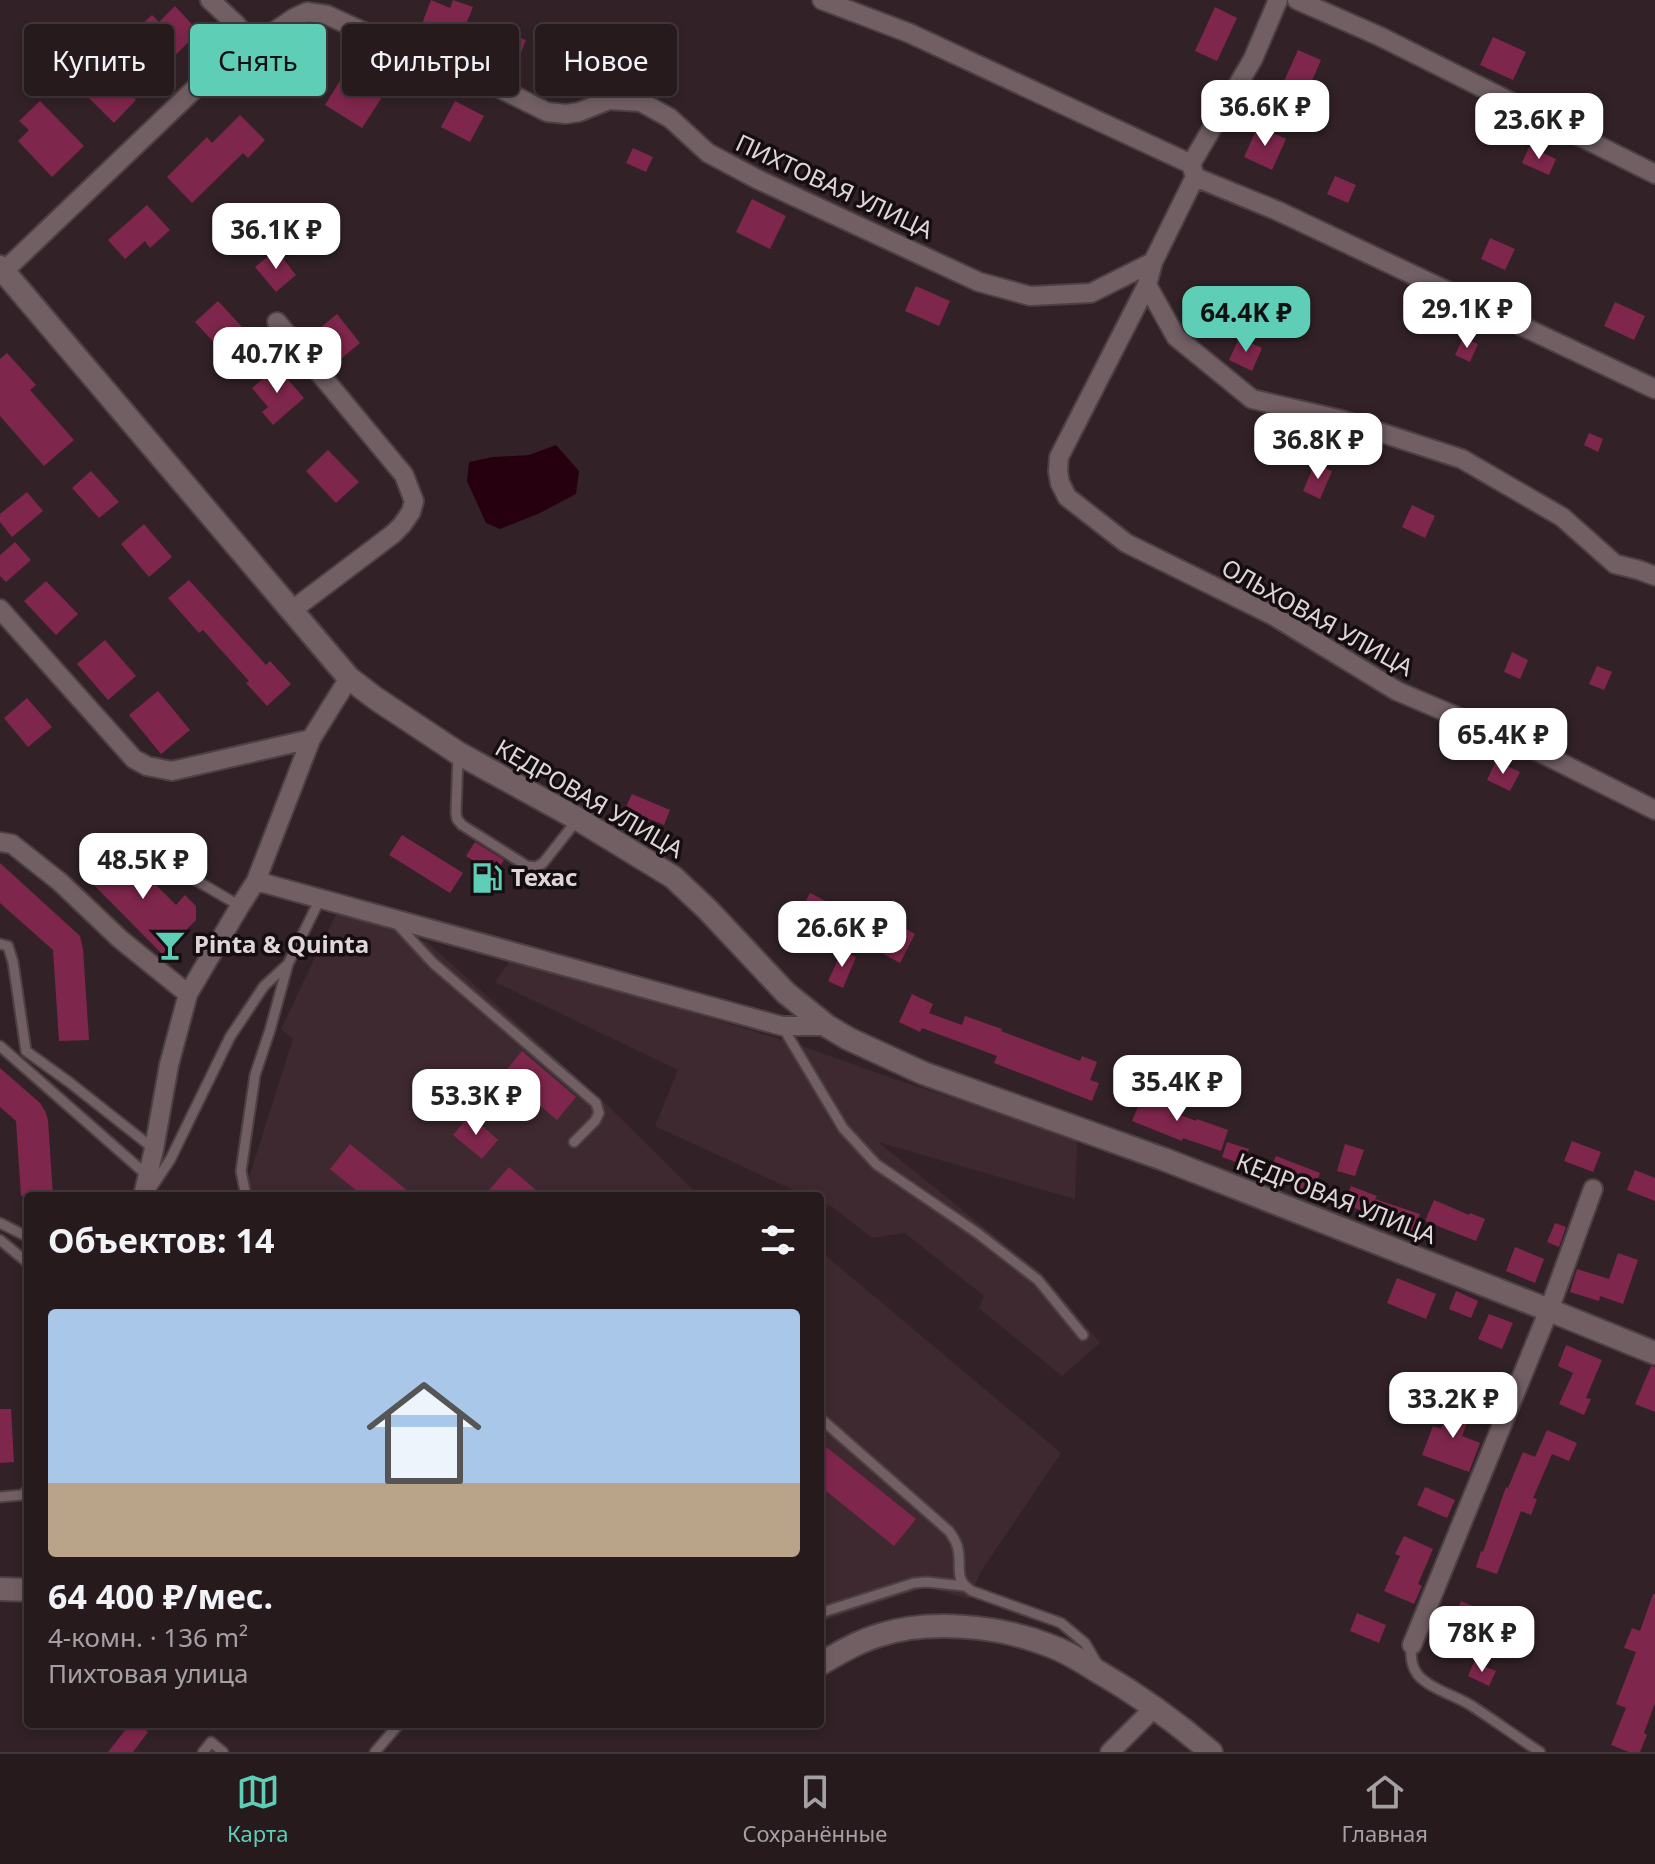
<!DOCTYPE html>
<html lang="ru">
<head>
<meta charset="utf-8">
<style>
  :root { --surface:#261a1d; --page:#32272a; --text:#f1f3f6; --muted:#a4a1a4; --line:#42383b; --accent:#5eceb7 }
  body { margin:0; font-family:"Noto Sans",sans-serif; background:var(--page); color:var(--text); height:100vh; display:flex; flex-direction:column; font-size:30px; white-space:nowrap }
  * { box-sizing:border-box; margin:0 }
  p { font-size:26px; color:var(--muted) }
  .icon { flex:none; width:44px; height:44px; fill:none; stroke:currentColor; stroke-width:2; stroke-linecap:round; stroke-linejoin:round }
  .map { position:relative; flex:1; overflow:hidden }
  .side { position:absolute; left:24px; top:1192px; width:800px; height:536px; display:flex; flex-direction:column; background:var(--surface); border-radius:8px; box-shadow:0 4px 12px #0003,0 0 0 2px var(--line) }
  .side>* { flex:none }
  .hud { position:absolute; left:24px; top:24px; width:800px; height:72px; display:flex; gap:16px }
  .price { position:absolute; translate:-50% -68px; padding:0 18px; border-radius:16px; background:#fff; color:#222; font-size:26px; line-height:52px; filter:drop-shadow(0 2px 4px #0008) }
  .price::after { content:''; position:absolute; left:50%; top:48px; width:24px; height:18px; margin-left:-12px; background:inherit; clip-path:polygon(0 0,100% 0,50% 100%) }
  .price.active { background:var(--accent); color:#111 }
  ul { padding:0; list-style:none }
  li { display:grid; align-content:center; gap:16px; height:424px; padding:0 24px }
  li+li { border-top:2px solid var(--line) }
  li span { display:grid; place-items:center; height:248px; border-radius:8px; color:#555 }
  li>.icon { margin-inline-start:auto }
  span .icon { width:144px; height:144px; fill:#fffc; stroke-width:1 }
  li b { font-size:34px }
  h2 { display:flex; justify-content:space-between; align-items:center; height:96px; padding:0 24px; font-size:34px }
  .pill { padding:0 28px; border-radius:8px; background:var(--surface); box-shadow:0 4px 12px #0003,0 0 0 2px var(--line); font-size:28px; line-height:72px }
  .pill.active { background:var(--accent); color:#111 }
  .dock { display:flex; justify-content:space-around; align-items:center; height:112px; border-top:2px solid var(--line); background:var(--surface); font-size:22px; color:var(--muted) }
  .dock a { display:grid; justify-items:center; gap:4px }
  .dock .active { color:var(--accent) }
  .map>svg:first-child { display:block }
  .built { fill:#3f2930 }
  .water { fill:#270010 }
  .building { fill:#7f264c }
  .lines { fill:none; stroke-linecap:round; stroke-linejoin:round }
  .service-casing { stroke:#4d4044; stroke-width:13 }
  .minor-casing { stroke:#4d4044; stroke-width:22 }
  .tertiary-casing { stroke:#4d4044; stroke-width:26 }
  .service { stroke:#715f64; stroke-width:9 }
  .minor { stroke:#715f64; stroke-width:18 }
  .tertiary { stroke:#715f64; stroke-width:22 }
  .labels { text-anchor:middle; stroke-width:7; stroke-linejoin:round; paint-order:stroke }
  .street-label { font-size:24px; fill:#e0d5d9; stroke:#150e10 }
  .poi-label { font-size:24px; font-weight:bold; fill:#e0d5d9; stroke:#150e10; text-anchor:start }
</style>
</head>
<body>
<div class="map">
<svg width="1655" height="1752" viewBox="0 0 1655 1752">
  <rect width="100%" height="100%" fill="#322227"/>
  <path class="built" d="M338,910L428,943L603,1101L699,1196H243L293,1039L281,1029Z
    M512,958L802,1046L897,1080L1077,1138L1075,1199L878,1142L1042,1274L1100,1343L1062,1376L979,1308L984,1296L905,1233L872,1238L834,1208L820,1202V1196H807L655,1126L678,1070L495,982Z
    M820,1251L1061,1453L981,1571L969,1599L926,1587L820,1622Z"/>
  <path class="water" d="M556,445L579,471L576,494L538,514L500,529L486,523L467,481L469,462L493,457L529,455Z"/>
  <path class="building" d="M431,0L450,8L453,0L473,7L458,44L420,29Z
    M175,6L199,32L162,68L138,42L145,35L138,28L152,15L159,22Z
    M1215,7L1237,18L1217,61L1195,51Z
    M495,29L526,40L517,63L486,52Z
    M1493,37L1526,52L1513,80L1480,65Z
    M1298,50L1321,60L1304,99L1281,88Z
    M106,69L136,100L114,123L83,92Z
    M343,76L362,88L368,79L386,91L362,128L325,105Z
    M40,101L84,146L52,177L18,141L29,130L19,121Z
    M455,101L484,116L470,142L441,127Z
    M240,115L265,140L248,158L243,153L192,203L167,177L207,137L212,143Z
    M1258,126L1286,139L1272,170L1244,157Z
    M1529,147L1556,159L1549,175L1522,163Z
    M633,148L653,157L646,172L626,163Z
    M1335,176L1356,185L1348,203L1327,194Z
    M752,199L786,216L770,249L736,232Z
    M147,205L170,230L150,248L145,241L125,259L108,240Z
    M1490,238L1515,249L1505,270L1481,259Z
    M276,250L296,275L276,292L255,267Z
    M916,286L950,301L939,326L905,311Z
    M218,301L243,328L220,349L195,322Z
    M1615,302L1645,316L1634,340L1604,326Z
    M337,314L360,343L337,362L314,333Z
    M1239,338L1262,348L1252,371L1229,360Z
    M1463,338L1478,344L1470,362L1455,355Z
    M7,353L36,385L30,390L74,440L44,466L0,416V359Z
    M277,367L304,398L273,425L262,412L268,407L252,388Z
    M1589,433L1603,439L1598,452L1584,445Z
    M328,450L359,482L336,503L306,471Z
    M1315,463L1332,471L1320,499L1303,491Z
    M91,471L119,502L99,518L72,488Z
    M27,492L43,511L12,537L0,522V514Z
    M1412,505L1435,516L1425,538L1402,527Z
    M144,524L172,557L149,577L121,544Z
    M15,542L31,560L6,582L0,576V555Z
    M189,580L266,665L270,661L291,684L267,706L246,683L249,681L203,630L199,633L168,598Z
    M46,581L78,614L56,635L24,601Z
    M105,640L136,676L108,700L77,664Z
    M1512,652L1528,660L1520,679L1504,672Z
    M1597,666L1612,672L1604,690L1589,684Z
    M158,691L190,730L161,754L129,715Z
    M27,698L52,727L28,747L4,718Z
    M1496,761L1520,772L1510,791L1487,780Z
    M632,794L670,810L664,825L625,809Z
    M402,835L463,873L450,893L389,855Z
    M475,842L504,860L495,874L466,856Z
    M118,847L176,905L185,895L196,906V920L162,954L87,878Z
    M0,863L80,936L83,949L89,1040L59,1041L53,950L0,903Z
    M810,893L853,915L842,934L800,912Z
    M882,916L915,934L900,963L867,945Z
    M842,951L856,957L843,988L828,981Z
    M912,994L933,1004L929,1013L962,1025L965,1016L1002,1029L1001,1031L1080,1061L1082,1056L1097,1062L1090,1080L1099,1083L1092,1101L994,1063L997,1056L922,1028L920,1032L899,1022Z
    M522,1051L576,1097L557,1120L503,1074Z
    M0,1068L40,1103L45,1111L48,1120L53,1196H21L16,1121L0,1107Z
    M1144,1092L1171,1103L1168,1110L1196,1121L1197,1119L1228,1130L1221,1151L1183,1138L1182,1141L1132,1121Z
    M470,1115L498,1140L482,1159L453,1135Z
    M1572,1141L1601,1152L1593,1172L1564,1161Z
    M1227,1142L1249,1149L1244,1165L1222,1157Z
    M350,1144L414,1196H363L330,1169Z
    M1345,1144L1364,1150L1355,1176L1337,1171Z
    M1276,1156L1320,1173L1312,1193L1268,1176Z
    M509,1167L543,1196H484Z
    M1635,1170L1655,1178V1201L1627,1190Z
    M1351,1186L1377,1196L1375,1199L1420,1214L1415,1232L1388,1223L1389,1221L1344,1204Z
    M1434,1200L1469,1215L1470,1213L1485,1219L1476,1241L1425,1221Z
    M1555,1223L1566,1227L1559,1247L1547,1242Z
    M1515,1247L1544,1259L1535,1283L1506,1271Z
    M1618,1253L1638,1260L1623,1304L1600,1296L1599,1301L1570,1292L1577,1269L1609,1279Z
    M1397,1278L1436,1294L1426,1319L1387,1303Z
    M1456,1291L1478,1301L1471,1318L1449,1309Z
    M1489,1314L1513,1323L1502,1349L1478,1339Z
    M1566,1345L1602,1360L1586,1398L1591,1399L1584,1415L1559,1404L1573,1373L1558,1366Z
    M1651,1366L1655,1367V1412L1635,1404Z
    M1452,1402L1472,1410L1462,1436L1480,1443L1469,1472L1422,1455L1433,1426L1441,1429Z
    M0,1409H11L14,1462L0,1463Z
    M1547,1430L1577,1443L1569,1461L1552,1454L1533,1498L1537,1499L1531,1515L1521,1511L1497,1574L1476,1567L1481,1551L1483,1552L1506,1487L1508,1488L1523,1452L1535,1457Z
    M820,1442L916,1519L894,1546L820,1486Z
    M1425,1487L1455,1500L1447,1518L1417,1505Z
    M1404,1536L1433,1549L1418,1584L1422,1586L1414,1604L1384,1591L1400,1556L1395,1554Z
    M1653,1594H1655V1703L1644,1733L1647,1735L1640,1752H1629L1611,1745L1626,1708L1616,1704L1636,1652L1624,1648L1632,1628L1640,1631Z
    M1461,1601L1486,1612L1476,1636L1451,1625Z
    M1357,1613L1386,1625L1379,1643L1350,1631Z
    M1474,1662L1496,1671L1489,1686L1468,1676Z
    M130,1724H138L148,1732L133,1752H108Z"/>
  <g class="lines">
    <defs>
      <path id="service" d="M458,756L456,813L457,819L462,825L527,866L536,867L543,863L578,819
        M161,860L240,906
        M397,924L433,963L596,1103L599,1113L595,1121L574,1142
        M0,944L8,946L13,962L26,1051L69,1082L154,1149
        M782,1026L843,1128L876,1164L976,1232L1038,1280L1083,1335
        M0,1046L148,1176
        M150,1190L170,1160L230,1037L264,986L288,964L320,899
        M246,1196L241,1171L255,1075L270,1030L288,964
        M0,1223L28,1237
        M0,1240L28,1263
        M820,1418L949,1531C953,1537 957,1542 958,1549C962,1568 953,1579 972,1591L1061,1623L1085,1643L1098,1665
        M0,1497L22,1495L28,1490
        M820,1613L914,1583L927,1582L964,1586
        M1412,1645C1410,1656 1411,1666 1418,1675C1430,1689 1457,1696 1472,1706C1495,1721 1517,1737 1540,1752
        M203,1752L211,1742L223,1752
        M375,1752L399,1724"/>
      <path id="minor" d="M210,0L236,24L247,39
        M822,0L909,33L1191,164
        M1278,0L1253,59L1191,164L1195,177L1153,262L1147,285L1059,457L1058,471L1060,483L1067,497L1126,543L1274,616L1397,691L1535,750L1655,810
        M1297,0L1379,36L1655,174
        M247,39L262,44L275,31L294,18L307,12L327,15L408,52L487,82L547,112L566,114L579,112L609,100L641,102L670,118L708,153L757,179L979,282L1030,296L1091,293L1153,262
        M1195,177L1278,211L1655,389
        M4,271L247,39
        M1147,285L1176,337L1252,399L1342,420L1462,459L1562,517L1615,564L1639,570L1655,576
        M277,322L404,475L414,501L411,512L402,525L393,534L291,611
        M0,609L134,759L147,766L172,771L311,739
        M0,842L12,844L60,882L120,939L188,994
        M256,881L782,1026H827
        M143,1196L154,1149L169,1065L188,994L240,906L256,881L311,739L349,678
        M1412,1645L1549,1310L1593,1189
        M1110,1752L1154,1708"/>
      <path id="tertiary" d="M0,267L349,678L375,698L458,753L578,819L673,877L708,910L786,993L827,1026L849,1039L923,1073L1166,1160L1549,1310L1655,1353
        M0,1589L28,1590
        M820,1664C839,1653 859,1641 880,1635C930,1619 1000,1626 1048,1645C1066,1651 1081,1661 1097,1671C1137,1694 1176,1722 1211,1752"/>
    </defs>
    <use href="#service" class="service-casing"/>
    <use href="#minor" class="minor-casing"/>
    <use href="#tertiary" class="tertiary-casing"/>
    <use href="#service" class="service"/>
    <use href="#minor" class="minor"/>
    <use href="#tertiary" class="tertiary"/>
  </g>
  <defs>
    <symbol id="fuel-bare" viewBox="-9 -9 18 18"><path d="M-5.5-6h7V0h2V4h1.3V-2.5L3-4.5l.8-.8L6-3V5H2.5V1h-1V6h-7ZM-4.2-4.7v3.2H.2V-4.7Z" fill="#5eceb7" stroke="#150e10" stroke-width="2.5" paint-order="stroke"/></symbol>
    <symbol id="bar-bare" viewBox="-9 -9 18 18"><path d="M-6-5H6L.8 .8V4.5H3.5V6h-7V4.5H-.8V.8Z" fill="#5eceb7" stroke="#150e10" stroke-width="2.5" paint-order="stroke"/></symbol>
  </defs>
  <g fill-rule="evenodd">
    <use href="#fuel-bare" x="465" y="856" width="44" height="44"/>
    <use href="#bar-bare" x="148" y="923" width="44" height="44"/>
  </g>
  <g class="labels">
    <g class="street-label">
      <text transform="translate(834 187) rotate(25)" y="8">ПИХТОВАЯ УЛИЦА</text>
      <text transform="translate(1317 618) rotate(29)" y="8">ОЛЬХОВАЯ УЛИЦА</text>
      <text transform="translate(589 799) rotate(30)" y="8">КЕДРОВАЯ УЛИЦА</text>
      <text transform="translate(1336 1199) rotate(21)" y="8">КЕДРОВАЯ УЛИЦА</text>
    </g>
    <g class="poi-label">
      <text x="511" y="886">Техас</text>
      <text x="194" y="953">Pinta &amp; Quinta</text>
    </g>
  </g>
</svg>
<b class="price" style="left:1265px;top:148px">36.6K ₽</b>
<b class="price" style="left:1539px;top:161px">23.6K ₽</b>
<b class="price" style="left:276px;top:271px">36.1K ₽</b>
<b class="price" style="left:1467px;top:350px">29.1K ₽</b>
<b class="price active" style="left:1246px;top:354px">64.4K ₽</b>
<b class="price" style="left:277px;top:395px">40.7K ₽</b>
<b class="price" style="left:1318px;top:481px">36.8K ₽</b>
<b class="price" style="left:1503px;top:776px">65.4K ₽</b>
<b class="price" style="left:143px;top:901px">48.5K ₽</b>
<b class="price" style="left:842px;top:969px">26.6K ₽</b>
<b class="price" style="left:1177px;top:1123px">35.4K ₽</b>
<b class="price" style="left:476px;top:1137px">53.3K ₽</b>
<b class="price" style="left:1453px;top:1440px">33.2K ₽</b>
<b class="price" style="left:1482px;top:1674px">78K ₽</b>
<div class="hud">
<a class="pill">Купить</a>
<a class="pill active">Снять</a>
<a class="pill">Фильтры</a>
<a class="pill">Новое</a>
</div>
<section class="side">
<h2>Объектов: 14<svg class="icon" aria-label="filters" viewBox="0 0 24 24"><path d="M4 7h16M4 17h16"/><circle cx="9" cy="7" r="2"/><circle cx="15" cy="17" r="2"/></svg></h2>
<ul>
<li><span style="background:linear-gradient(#a9c7e8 70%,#b9a48a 0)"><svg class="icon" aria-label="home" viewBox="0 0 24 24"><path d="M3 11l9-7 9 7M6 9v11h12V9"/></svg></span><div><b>64 400 ₽/мес.</b><p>4-комн. · 136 m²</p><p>Пихтовая улица</p></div></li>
</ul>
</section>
</div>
<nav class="dock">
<a class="active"><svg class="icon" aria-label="map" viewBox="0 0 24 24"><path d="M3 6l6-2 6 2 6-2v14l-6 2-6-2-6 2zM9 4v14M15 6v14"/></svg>Карта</a>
<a><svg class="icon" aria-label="saved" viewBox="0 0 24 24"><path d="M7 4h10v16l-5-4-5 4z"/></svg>Сохранённые</a>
<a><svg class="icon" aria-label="home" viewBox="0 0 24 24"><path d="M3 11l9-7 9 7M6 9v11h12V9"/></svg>Главная</a>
</nav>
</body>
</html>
